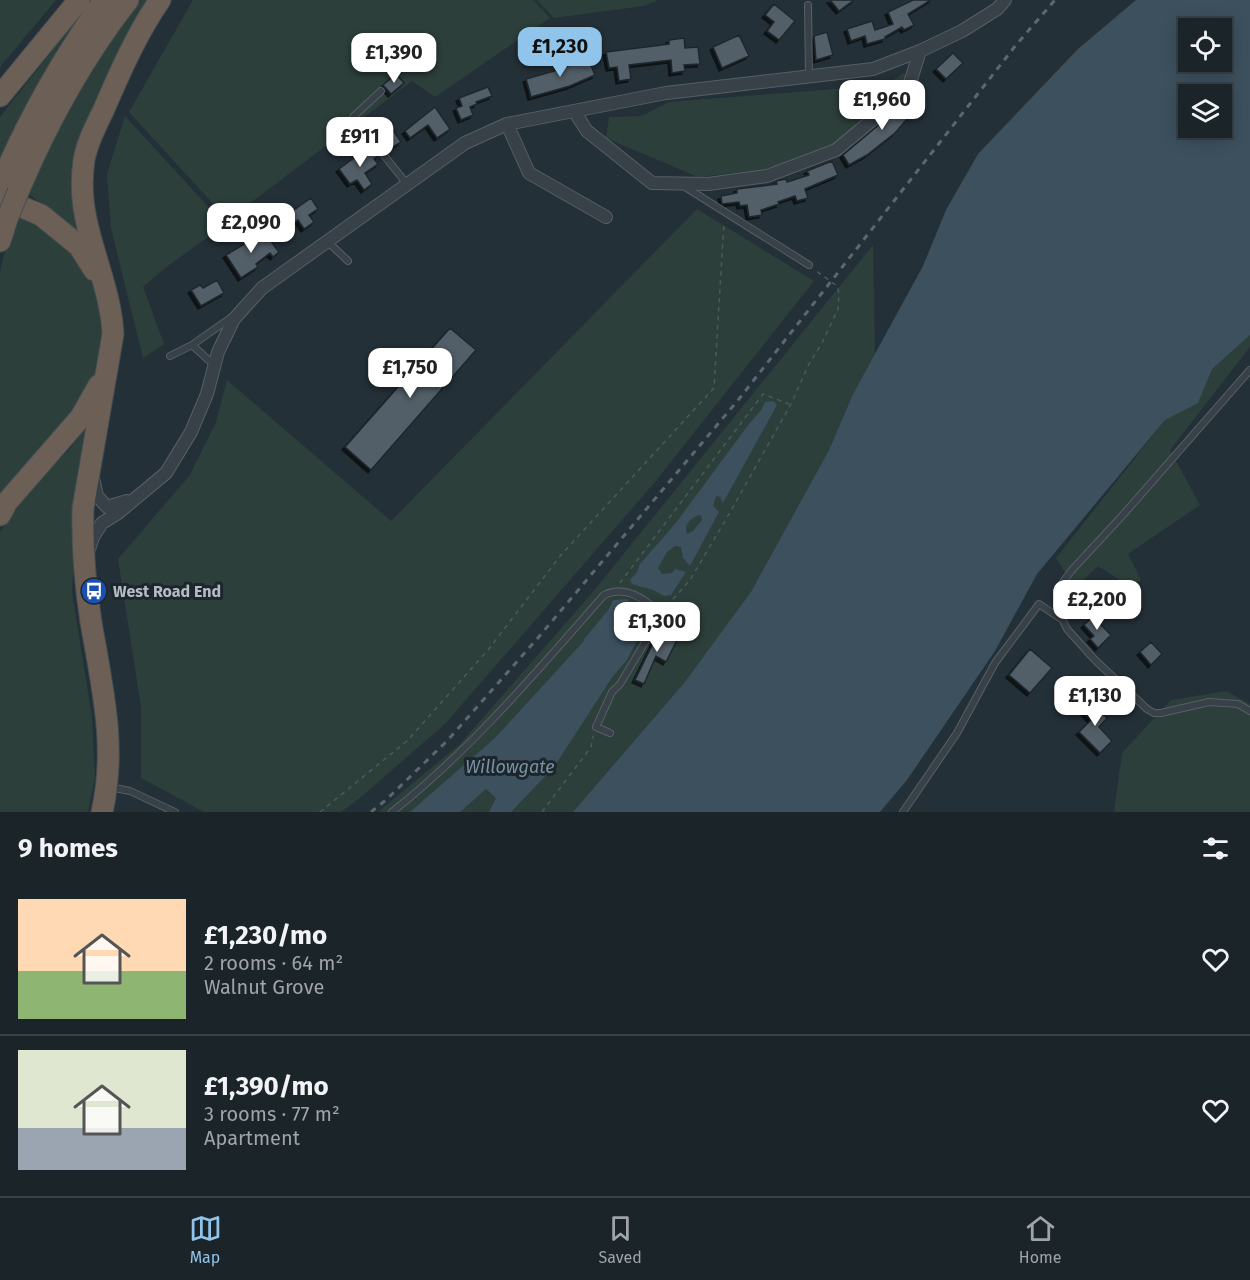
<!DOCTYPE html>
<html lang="en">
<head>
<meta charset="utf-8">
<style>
  :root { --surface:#1b2429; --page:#242c31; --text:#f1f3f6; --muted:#a0a4a8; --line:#394146; --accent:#91c4ea }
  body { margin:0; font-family:"Fira Sans",sans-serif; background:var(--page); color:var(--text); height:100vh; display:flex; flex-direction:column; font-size:22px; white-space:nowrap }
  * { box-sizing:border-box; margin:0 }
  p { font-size:20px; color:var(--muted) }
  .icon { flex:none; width:33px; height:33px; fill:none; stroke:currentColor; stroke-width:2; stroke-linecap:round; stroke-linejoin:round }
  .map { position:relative; height:812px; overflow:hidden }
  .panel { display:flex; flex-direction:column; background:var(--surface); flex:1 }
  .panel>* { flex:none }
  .buttons { position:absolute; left:1178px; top:18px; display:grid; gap:12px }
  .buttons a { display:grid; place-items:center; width:54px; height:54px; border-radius:0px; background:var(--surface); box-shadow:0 3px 15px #0003,0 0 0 2px var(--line); font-size:30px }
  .price { position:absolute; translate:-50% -51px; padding:0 14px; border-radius:12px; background:#fff; color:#222; font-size:20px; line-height:39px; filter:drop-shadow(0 2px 3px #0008) }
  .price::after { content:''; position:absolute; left:50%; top:36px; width:18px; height:14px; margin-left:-9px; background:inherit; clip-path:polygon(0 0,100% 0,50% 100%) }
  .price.selected { background:var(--accent); color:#111 }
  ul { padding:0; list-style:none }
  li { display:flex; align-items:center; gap:18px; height:150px; padding:0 18px }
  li+li { border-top:2px solid var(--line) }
  li span { display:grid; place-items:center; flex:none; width:168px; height:120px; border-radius:0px; color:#555 }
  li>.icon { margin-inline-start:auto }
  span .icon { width:72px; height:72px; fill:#fffc; stroke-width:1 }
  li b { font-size:26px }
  h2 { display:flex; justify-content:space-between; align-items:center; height:72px; padding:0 18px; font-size:26px }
  .dock { display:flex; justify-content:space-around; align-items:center; height:84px; border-top:2px solid var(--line); background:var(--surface); font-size:16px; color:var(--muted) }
  .dock a { display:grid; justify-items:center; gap:3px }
  .dock .selected { color:var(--accent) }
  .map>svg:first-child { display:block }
  .green { fill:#2c3f3b }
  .water { fill:#3c505e; fill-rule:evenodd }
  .building { fill:#525e67; stroke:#1f282e; stroke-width:1.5; filter:url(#shadow) }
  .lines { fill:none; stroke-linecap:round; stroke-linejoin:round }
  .lane-casing { stroke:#565f65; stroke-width:8 }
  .street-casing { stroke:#565f65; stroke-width:14 }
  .highway-casing { stroke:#434c52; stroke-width:23 }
  .path { stroke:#4b5b5a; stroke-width:1.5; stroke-dasharray:4.5 4.5; stroke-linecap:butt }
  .lane { stroke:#384148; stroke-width:6 }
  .street { stroke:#384148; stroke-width:12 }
  .highway { stroke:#6c5f56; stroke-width:21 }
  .rail { stroke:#5c6870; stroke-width:3; stroke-dasharray:6 6; stroke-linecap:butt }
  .highway-bridge-casing { stroke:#434c52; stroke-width:23; stroke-linecap:butt }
  .highway-bridge { stroke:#6c5f56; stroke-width:21 }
  .labels { text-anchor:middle; stroke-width:6; stroke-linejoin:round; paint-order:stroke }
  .poi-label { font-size:16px; font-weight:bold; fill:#b3bcc3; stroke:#1d262c; text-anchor:start }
  .water-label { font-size:18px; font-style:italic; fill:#7792a3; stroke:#1d262c }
</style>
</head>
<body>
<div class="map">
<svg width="1250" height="812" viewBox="0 0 1250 812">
  <defs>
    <filter id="shadow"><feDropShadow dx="-3" dy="3" stdDeviation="0" flood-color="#0009"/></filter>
  </defs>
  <rect width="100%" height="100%" fill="#243037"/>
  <path class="green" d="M0,0H56L0,67Z
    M92,0L0,166V117Z
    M140,0H156L94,125L81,236L28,193C58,124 95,60 140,0Z
    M193,0H533L550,18L435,97L412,81L228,220L129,112Z
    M537,0H658L644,6L554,18Z
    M904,73L907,78L861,127L827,149L762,170L698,177L606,138L609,117L642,116L669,102L886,85Z
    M125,116L225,225L165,268L143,287L164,344L143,358L111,228L107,174Z
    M697,209L814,281L655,482L445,724L361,797L341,812H204L141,778V707L118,559L190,475L215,425L227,380L391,521Z
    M20,213L54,233L80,260L95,290L104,329L98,382L0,510V272L7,243Z
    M873,245L875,354L853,394L829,450L751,593L684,683L573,812H378L460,744L592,593Z
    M1250,299V347L1170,450L1200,505L1128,554L1141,580L1129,586L1098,566L1075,588L1056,558L1165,420Z
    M87,426L76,527L72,592L92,717L95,777L88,812H0V532L34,485L67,452Z
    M1226,691L1250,704V812H1114L1122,753L1171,700Z"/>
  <path class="water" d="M1136,0H1250V335L1212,369L1198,403L1165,420L1037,574L995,651L907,780L880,812H573L684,683L751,592L829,450L853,394L923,266L946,210L978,154L1078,49ZM1188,28H1221V62H1188ZM1188,94H1221V128H1188Z
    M773,401L777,405L723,503L720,497L716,496L713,506L719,512L690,566L683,558L681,547L675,546L667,552L658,568L662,574L672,573L675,569L686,572L671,595L664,596L653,590L632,584L630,580L637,572L640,564L675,524L749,424L762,409L765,402ZM701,515L702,520L693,531L687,534C683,525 692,516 701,515Z
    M627,599L644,616L645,624L627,660L613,676L554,767L511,812H489L496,798L486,789L460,812H410L495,738L583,642L585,638L609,609L613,600Z"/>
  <path class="building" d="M830,0H854L839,11Z
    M913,0H931L908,14L914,25L904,30L902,27L885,37V39L867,44L865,36L851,41L847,29L872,21L875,30L893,24L888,12Z
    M774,4L795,21L779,40L767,31L774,22L765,15Z
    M827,32L833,55L816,60L814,36Z
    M739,35L749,56L722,68L713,47Z
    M684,38L685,48L698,47L700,64L684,65L685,71L672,73L671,60L629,65L631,79L619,81L617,67L609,68L606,52L669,44V40Z
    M953,53L963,63L946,79L936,69Z
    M588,58L595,75L570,86L531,97L526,79L554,71Z
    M396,74L404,83L391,94L383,85Z
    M488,87L492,96L476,102L477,104L470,107L473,115L461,120L456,108L462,106L459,98Z
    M910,95L920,104L909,117L895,133L867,155L849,165L843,155L894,112Z
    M435,107L450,129L437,138L428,125L410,138L405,131Z
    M391,127L401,142L387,151L376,136Z
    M370,146L378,156L374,159L378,164L365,173L372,184L364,190L357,180L350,184L339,169Z
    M832,161L838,175L805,189L808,198L797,201L795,196L778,202L779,204L761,210L762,215L749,217L747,205L740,206L739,202L722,204L721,196L737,193V189L777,184L776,181L786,179L787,182L809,175L807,171Z
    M311,198L318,209L309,215L314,222L304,229L298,220L279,233L272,222L286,212L288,214Z
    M256,231L262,240L267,236L279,252L273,257L270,253L256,264L258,267L241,278L226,255L251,240L249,236Z
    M217,280L224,293L201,306L191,290L200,285L203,288Z
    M450,328L476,350L371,470L345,447Z
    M1094,615L1101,621L1099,623L1111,635L1098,648L1090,639L1094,636L1084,625Z
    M660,629L678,638L666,662L656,656L644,684L635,680Z
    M1151,642L1162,654L1151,665L1140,652Z
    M1030,649L1052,668L1030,693L1009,675Z
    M1089,700L1107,718L1099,727L1112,741L1100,753L1079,732L1091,720L1080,708Z"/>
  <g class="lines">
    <defs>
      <path id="lane" d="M808,5L809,76
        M381,91L353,117L407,184
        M682,185L809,265
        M328,242L348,261
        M192,345L214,365
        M170,356L192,345L232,317
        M1250,370L1122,516L1071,571L1061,585L1057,600L1058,611L1067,629L1094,659L1147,709L1154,713H1161L1209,702L1238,704L1250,711
        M109,787L130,791L175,812
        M392,812C472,749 537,671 604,595C627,584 645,600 662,614L620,684L612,692L596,727L610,733
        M903,812L957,733L995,663L1039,604L1061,619"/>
      <path id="street" d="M574,111L587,131L652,183L708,184L767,176L836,150L889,106L910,83L920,51
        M507,124L529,173L606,217
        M93,478L97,496L107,507L127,501
        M89,549L93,537L102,523L118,513L166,473L191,432L207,394L218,352L234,319L262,288L465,143L507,124L666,93L873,69L920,51L962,31L997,9L1005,0"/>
      <path id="highway" d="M0,96L79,0
        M0,186C27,120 63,58 104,0
        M18,192C47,123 82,59 128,0
        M0,198L41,215L79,246L94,270
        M0,241L7,219
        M0,515L7,502L81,417L99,385
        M102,812C117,746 102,687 91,622C85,584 82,546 83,508L113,334C111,294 94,258 86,219C82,200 81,180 84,160C87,142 96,126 104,109C120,72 137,33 160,0"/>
    </defs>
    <use href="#lane" class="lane-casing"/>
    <use href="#street" class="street-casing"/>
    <use href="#highway" class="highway-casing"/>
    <path class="path" d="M620,583L763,394L789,404
      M667,606L690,580L729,514L791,404L809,364L822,343L838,309L839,293L837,286L815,270
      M320,812L407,741L488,650L561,555L714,388L724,222
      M542,812L591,747L593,736"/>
    <use href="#lane" class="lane"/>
    <use href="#street" class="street"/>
    <use href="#highway" class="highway"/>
    <path class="rail" d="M371,812L386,800L448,740L537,639L739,399L1016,45L1055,0"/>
    <defs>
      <path id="highway-bridge" d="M7,219L18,192"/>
    </defs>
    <use href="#highway-bridge" class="highway-bridge-casing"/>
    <use href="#highway-bridge" class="highway-bridge"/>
  </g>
  <defs>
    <symbol id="bus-disc" viewBox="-11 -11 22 22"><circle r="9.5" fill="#1a4fb4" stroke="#1d262c"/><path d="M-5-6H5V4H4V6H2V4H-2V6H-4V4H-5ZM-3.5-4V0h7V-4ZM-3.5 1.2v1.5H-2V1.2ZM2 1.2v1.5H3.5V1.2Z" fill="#fff"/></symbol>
  </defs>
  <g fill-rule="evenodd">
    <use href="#bus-disc" x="79" y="576" width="30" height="30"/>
  </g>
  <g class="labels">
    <g class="poi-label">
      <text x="113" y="597">West Road End</text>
    </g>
    <g class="water-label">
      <text x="510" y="773">Willowgate</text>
    </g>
  </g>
</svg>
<div class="buttons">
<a><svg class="icon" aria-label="locate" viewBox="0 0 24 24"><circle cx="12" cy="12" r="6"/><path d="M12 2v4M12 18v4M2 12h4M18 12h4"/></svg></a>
<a><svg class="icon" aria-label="layers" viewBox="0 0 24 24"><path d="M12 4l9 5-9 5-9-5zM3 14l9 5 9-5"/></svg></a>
</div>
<b class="price selected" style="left:560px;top:78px">£1,230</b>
<b class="price" style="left:394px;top:84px">£1,390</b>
<b class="price" style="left:882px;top:131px">£1,960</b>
<b class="price" style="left:360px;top:168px">£911</b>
<b class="price" style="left:251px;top:254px">£2,090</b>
<b class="price" style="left:410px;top:399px">£1,750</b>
<b class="price" style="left:1097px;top:631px">£2,200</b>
<b class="price" style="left:657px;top:653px">£1,300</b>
<b class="price" style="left:1095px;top:727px">£1,130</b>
</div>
<section class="panel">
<h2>9 homes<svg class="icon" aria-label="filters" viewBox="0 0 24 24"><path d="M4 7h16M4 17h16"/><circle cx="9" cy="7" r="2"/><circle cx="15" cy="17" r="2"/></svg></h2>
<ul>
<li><span style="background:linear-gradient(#ffd9b3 60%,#8fb573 0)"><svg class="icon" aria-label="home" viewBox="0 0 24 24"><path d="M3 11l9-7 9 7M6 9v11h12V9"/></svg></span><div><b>£1,230/mo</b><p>2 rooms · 64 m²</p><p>Walnut Grove</p></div><svg class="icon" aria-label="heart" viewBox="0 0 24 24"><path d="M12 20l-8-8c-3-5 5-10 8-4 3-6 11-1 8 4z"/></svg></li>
<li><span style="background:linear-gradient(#dfe7d0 65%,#9aa5b1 0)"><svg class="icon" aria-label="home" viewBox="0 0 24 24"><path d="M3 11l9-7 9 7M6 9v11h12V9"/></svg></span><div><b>£1,390/mo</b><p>3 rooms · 77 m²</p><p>Apartment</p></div><svg class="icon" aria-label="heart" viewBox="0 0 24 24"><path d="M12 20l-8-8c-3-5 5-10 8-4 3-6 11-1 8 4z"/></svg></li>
</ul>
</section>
<nav class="dock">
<a class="selected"><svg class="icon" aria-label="map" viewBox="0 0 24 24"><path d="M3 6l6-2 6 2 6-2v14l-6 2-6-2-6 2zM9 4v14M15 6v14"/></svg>Map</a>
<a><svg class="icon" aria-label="saved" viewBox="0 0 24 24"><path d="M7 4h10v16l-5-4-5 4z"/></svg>Saved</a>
<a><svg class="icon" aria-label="home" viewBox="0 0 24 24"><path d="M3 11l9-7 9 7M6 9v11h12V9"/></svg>Home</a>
</nav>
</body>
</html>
